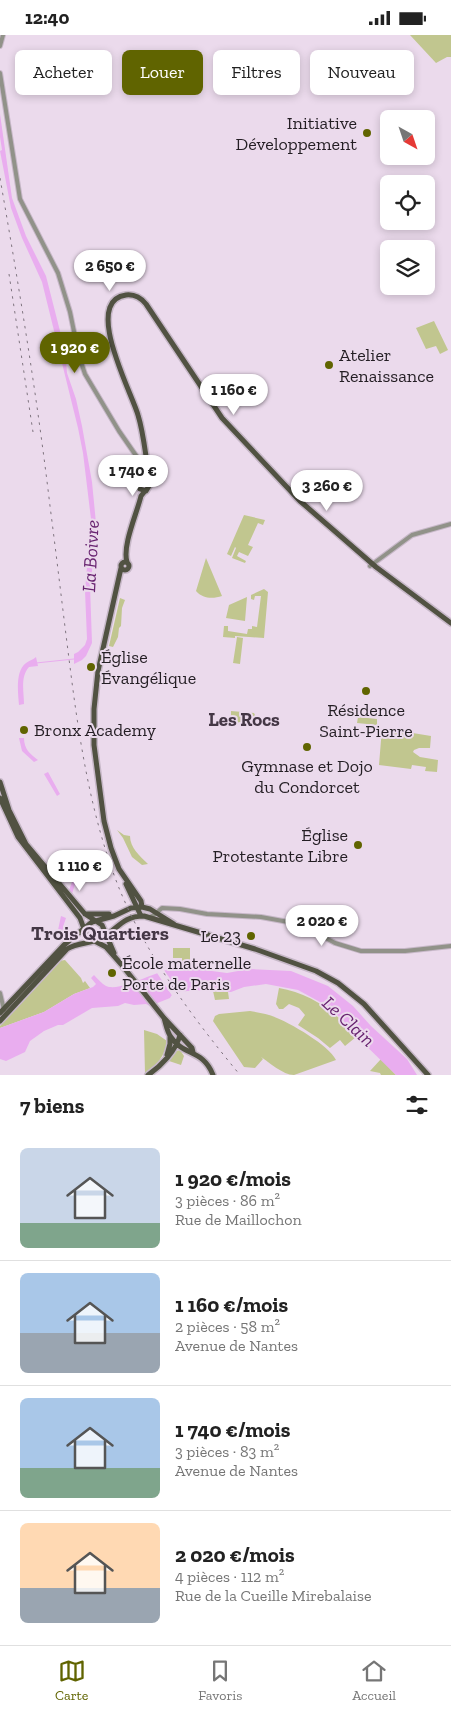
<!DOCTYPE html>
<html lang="fr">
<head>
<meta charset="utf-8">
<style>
  :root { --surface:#fff; --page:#f6f6f6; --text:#222; --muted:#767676; --line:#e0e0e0; --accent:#606400 }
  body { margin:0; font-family:"Zilla Slab",serif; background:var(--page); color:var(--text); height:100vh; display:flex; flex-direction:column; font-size:19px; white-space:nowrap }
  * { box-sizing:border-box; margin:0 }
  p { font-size:16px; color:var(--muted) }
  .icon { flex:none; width:28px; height:28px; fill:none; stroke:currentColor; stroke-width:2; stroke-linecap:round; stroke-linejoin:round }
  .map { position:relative; height:1040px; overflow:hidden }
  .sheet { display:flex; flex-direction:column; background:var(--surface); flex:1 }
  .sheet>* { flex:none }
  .guide { position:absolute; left:15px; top:15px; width:421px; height:45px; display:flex; gap:10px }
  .needle { width:32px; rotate:140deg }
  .fabs { position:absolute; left:380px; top:75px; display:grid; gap:10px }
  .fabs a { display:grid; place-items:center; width:55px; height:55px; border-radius:8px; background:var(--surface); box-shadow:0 2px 8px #0003; font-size:25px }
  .price { position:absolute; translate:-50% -42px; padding:0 11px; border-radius:18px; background:#fff; color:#222; font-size:16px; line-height:32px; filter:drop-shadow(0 1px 2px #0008) }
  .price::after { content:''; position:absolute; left:50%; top:30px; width:15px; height:11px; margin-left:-8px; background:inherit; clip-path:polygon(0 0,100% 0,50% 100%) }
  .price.selected { background:var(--accent); color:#fff }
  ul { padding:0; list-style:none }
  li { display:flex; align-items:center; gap:15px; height:125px; padding:0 20px }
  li+li { border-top:1px solid var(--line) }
  li span { display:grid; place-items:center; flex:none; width:140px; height:100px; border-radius:8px; color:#555 }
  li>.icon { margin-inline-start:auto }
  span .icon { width:60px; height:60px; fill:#fffc; stroke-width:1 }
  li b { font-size:21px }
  h2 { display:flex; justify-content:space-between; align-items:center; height:60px; padding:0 20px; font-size:21px }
  .chip { padding:0 18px; border-radius:8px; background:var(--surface); box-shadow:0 2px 8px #0003; font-size:18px; line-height:45px }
  .chip.selected { background:var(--accent); color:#fff }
  .status { display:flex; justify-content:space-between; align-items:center; height:35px; padding:0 25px; background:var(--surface); direction:ltr }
  .status svg { height:14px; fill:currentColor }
  .tab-bar { display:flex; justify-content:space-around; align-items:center; height:70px; border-top:1px solid var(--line); background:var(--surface); font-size:14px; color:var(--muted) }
  .tab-bar a { display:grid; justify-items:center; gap:2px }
  .tab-bar .selected { color:var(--accent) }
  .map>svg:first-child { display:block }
  .green { fill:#c1c68f }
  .water { fill:#e9adef }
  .pier { fill:#ebdaec }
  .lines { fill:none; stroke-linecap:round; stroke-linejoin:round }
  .stream { stroke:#e9adef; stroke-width:1 }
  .minor-casing { stroke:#c7b8c8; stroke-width:6 }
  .major-casing { stroke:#c7b8c8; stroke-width:8 }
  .minor { stroke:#919289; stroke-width:4 }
  .major { stroke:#515242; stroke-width:5 }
  .rail { stroke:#7f747f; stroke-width:1; stroke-dasharray:2.5 5; stroke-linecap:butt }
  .poi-dot { fill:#606400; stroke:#ebdaec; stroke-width:2 }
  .labels { text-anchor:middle; stroke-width:4; stroke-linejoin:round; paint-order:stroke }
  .poi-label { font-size:18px; fill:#241e24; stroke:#ebdaec; text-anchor:start }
  .water-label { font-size:19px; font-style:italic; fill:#682370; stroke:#ebdaec }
  .neighbourhood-label { font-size:19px; font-weight:bold; fill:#443745; stroke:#ebdaec }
  .quarter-label { font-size:20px; font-weight:bold; fill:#443745; stroke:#ebdaec }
</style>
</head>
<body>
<div class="status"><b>12:40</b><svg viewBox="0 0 49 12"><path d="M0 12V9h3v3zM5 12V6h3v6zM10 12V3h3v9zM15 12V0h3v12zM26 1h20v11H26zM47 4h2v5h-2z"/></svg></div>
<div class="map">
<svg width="451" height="1040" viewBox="0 0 451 1040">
  <rect width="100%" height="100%" fill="#ebdaec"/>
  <path class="green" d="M410,0H451V22H447L436,28Z
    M434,286L448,315L440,319L436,311L426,314L416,293Z
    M244,480L265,485L263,490L258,488L248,510L253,512L248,521L239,517L237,521L246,526L245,528L232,523L236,513L235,512L231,521L227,519Z
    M206,523L222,561C213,564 203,564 196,556Z
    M264,554L268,557L264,603L235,601V603L223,602L224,591H228V596L247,599L248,594H252V591L257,592L261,561H255L254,565L251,564V560Z
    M247,562L245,586L226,583L229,570Z
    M120,563L125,565L122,573L121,591L119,593L118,602L113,612L109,611Z
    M237,602L243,603L240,629L233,628Z
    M231,676L254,678L255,680V687L252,685L235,688L236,691H232L231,688Z
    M358,682L377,684V690L357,688Z
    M382,693L431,701L430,713H419L414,715L413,717L420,722L438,725L437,737L425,736L426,732L412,730L411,734L379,730Z
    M117,795L124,800L130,801C130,813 140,821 148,829L142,830L132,822L123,803Z
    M173,913H190V932L182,931V923H173Z
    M65,925L81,943L83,948L85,946L90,953L74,959L44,977L0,993V991L59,926Z
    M279,953C309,958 338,977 356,1002L345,1011L340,1005L330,1013L318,1003L298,990L305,980L299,973L289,969L283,974H279L276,969Z
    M213,956L228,957L229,964L215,965Z
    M250,976C256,977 263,978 269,980C286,985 329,1010 336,1025L294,1040C283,1040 269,1027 261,1022L263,1024L255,1033L244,1032L213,986L215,981L219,979Z
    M144,995L157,999L167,1006C165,1021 157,1030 145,1039Z
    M180,1015L184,1021L181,1030L169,1026L176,1016Z
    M381,1024L396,1040H381L380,1038L370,1036Z"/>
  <path class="water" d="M0,79L12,163L26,201L46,241L60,296L66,325L67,338L76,364L82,391L92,447L96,488L95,513L90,551L92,608L86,621L82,625L74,629V619L78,617L85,610L87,604L85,556L91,484L83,418L78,393L42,247L22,203L11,173L0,116L2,115L0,102Z
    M36,622L38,631L29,632C20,642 24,657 24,669L19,670C18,658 15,636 26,628C30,625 33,625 36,622Z
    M19,703H24C24,714 30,719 38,725L34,727L22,716Z
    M48,737L60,759L57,761L44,739Z
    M81,818L84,820L72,859L69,855L80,826Z
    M61,881L66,883L63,892L64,900H57Z
    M182,932L227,938L249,934L291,936L328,951L353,971L371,991L407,1024L417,1040H396L356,1001L331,973L298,955L266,949L244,952L231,957L194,955C185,958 175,953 170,963L150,971L146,969L134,970L125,968L118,971L92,973L63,990H58L44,996L30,1006L25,1017L6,1026L0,1024V993L44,977L74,959L93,952L96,949L91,943L94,940C98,944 102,949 106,951C122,958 163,931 182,932Z"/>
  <path class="pier" d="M164,933V935L180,958L173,962L157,938Z"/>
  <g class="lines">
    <path class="stream" d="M36,628L74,624"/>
    <defs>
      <path id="minor" d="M0,11L3,0
        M0,38L20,164L58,238L70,277L79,321L85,339L119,396L137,422L139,436L136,442L140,447
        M138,432L133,442L135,448L139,452
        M370,531L412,500L451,489
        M150,882L154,880L162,873L180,874L207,879L261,882L294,888L309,894L335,908L361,916H405L451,911
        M0,958L4,975"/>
      <path id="major" d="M148,447L144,445L139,449L140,454L146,456L149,451C147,441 147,431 146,421C144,407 142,393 138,380C132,358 82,266 126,260C135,259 141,263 146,269L222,383L300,466L376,532L451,588
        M121 531a4 4 0 1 1 8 0a4 4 0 1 1-8 0Z
        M127,527C122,511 137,478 141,461L145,456
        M121,533L98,636L94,674V710L104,786L111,813L119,834L141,866L142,872
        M0,747L9,775L26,809L85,879L102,890L114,918
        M0,763L18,802L80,883L87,902L106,912L121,929L164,983L192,1013L193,1017
        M126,849L141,881
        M85,879H109
        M0,978L64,910L92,887L114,881L131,873L142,872L150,874L174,889
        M164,983C166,989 167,997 171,1002C183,1021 203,1014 213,1040
        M0,986L67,914C78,907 91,909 102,903C118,894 122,881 144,881L255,914L316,936L338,948L364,969L428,1040
        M167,1020L170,1009V1001
        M148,1040C161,1031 176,1016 180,1000"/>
    </defs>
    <use href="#minor" class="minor-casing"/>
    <use href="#major" class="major-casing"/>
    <use href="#minor" class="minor"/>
    <use href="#major" class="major"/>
    <path class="rail" d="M0,143C19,252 37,361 50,471C58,533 65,594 73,655C82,722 94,790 119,853C147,922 193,983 240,1040
      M9,239L33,397"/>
  </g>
  <g class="poi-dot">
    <circle cx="367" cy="98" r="5"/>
    <circle cx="329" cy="330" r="5"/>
    <circle cx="91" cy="632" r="5"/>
    <circle cx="366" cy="656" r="5"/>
    <circle cx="24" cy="695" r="5"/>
    <circle cx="307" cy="712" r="5"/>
    <circle cx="358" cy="810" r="5"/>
    <circle cx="251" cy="901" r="5"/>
    <circle cx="112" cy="938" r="5"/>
  </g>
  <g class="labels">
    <g class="poi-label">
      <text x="357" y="94" text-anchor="end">Initiative<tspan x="357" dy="21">Développement</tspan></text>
      <text x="339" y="326">Atelier<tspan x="339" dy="21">Renaissance</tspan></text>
      <text x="101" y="628">Église<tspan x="101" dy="21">Évangélique</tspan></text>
      <text x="366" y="681" text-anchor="middle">Résidence<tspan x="366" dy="21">Saint-Pierre</tspan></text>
      <text x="34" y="701">Bronx Academy</text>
      <text x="307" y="737" text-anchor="middle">Gymnase et Dojo<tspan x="307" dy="21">du Condorcet</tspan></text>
      <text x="348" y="806" text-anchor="end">Église<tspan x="348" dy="21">Protestante Libre</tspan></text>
      <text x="241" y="907" text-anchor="end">Le 23</text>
      <text x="122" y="934">École maternelle<tspan x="122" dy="21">Porte de Paris</tspan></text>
    </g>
    <g class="water-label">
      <text transform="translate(90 521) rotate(-87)" y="7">La Boivre</text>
      <text transform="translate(349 986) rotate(43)" y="7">Le Clain</text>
    </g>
    <g class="neighbourhood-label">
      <text x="244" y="691">Les Rocs</text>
    </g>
    <g class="quarter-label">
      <text x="100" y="905">Trois Quartiers</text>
    </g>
  </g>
</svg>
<div class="fabs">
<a><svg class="needle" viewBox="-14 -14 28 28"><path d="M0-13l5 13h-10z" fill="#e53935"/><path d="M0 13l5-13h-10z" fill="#767676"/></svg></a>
<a><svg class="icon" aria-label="locate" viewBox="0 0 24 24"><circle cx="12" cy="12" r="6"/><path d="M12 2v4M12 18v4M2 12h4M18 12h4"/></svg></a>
<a><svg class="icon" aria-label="layers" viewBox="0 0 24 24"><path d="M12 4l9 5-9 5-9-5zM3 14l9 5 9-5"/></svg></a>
</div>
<b class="price" style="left:110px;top:257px">2 650 €</b>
<b class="price selected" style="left:75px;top:339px">1 920 €</b>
<b class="price" style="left:234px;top:381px">1 160 €</b>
<b class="price" style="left:133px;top:462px">1 740 €</b>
<b class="price" style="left:327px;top:477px">3 260 €</b>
<b class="price" style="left:80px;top:857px">1 110 €</b>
<b class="price" style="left:322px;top:912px">2 020 €</b>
<div class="guide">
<a class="chip">Acheter</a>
<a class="chip selected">Louer</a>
<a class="chip">Filtres</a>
<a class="chip">Nouveau</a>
</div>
</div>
<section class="sheet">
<h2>7 biens<svg class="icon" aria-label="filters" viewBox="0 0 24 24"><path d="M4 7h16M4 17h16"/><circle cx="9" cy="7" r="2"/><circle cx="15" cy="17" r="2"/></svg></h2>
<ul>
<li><span style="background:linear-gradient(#c9d6e8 75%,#7fa58c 0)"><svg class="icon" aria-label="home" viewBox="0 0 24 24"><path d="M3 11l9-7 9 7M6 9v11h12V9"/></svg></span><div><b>1 920 €/mois</b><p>3 pièces · 86 m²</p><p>Rue de Maillochon</p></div></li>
<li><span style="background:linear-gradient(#a9c7e8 60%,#9aa5b1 0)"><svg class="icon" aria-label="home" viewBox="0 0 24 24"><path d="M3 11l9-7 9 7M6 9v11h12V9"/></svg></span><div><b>1 160 €/mois</b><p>2 pièces · 58 m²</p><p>Avenue de Nantes</p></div></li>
<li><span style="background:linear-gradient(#a9c7e8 70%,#7fa58c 0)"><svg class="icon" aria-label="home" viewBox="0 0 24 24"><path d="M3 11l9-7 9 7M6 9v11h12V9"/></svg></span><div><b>1 740 €/mois</b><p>3 pièces · 83 m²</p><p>Avenue de Nantes</p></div></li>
<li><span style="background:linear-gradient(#ffd9b3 65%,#9aa5b1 0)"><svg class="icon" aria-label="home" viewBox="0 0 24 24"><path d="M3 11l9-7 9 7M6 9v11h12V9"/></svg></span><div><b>2 020 €/mois</b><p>4 pièces · 112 m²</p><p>Rue de la Cueille Mirebalaise</p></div></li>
</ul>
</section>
<nav class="tab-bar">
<a class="selected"><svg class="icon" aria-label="map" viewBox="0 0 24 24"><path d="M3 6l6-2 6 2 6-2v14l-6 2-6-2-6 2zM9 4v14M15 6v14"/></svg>Carte</a>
<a><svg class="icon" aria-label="saved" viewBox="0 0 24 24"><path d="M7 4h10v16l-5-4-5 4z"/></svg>Favoris</a>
<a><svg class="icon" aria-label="home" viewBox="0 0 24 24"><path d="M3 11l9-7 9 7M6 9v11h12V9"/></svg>Accueil</a>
</nav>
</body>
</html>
